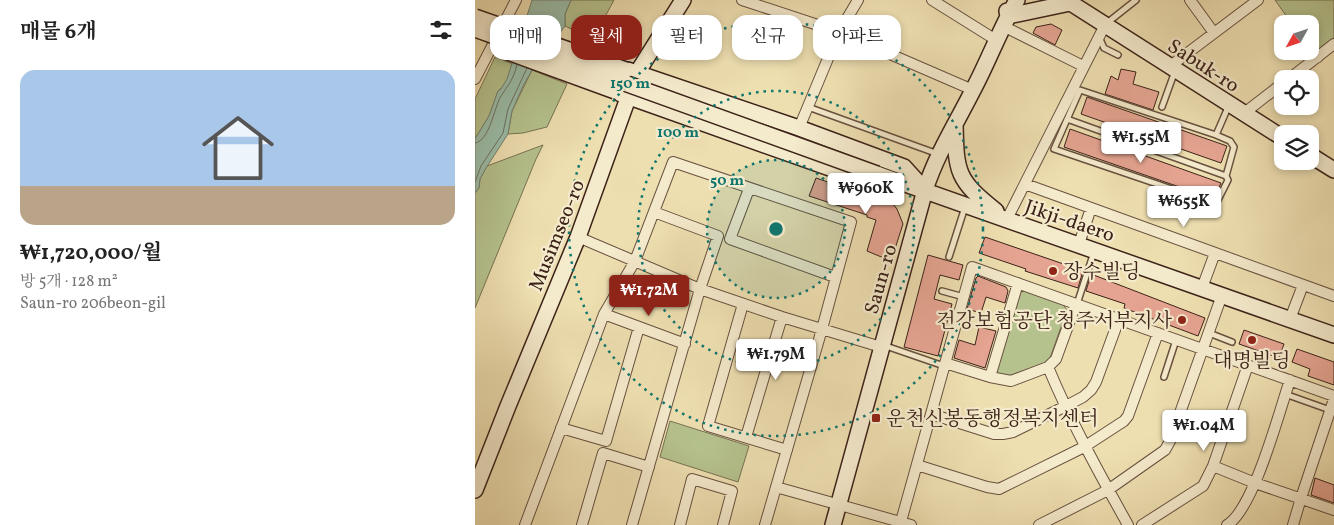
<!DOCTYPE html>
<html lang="ko">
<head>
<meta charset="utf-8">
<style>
  :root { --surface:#fff; --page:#f2f2f2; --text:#222; --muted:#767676; --line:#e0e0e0; --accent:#8f2418 }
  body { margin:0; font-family:Vollkorn,"Noto Serif KR",serif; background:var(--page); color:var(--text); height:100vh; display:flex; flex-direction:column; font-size:19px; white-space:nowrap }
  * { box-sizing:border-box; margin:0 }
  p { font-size:16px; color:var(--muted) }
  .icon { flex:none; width:28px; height:28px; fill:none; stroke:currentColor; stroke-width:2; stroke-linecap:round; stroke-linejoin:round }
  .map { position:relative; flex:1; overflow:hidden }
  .sheet { display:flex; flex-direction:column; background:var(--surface); width:475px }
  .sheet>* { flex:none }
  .top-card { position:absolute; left:15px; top:15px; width:475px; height:45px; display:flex; gap:10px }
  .needle { width:32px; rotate:230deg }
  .buttons { position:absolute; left:799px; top:15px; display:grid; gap:10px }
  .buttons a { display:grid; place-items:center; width:45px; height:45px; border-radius:10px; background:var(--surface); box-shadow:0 2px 8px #0003; font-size:25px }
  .price { position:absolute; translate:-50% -42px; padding:0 11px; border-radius:5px; background:#fff; color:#222; font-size:16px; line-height:32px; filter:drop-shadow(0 1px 2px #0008) }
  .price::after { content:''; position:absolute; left:50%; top:30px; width:15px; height:11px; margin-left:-8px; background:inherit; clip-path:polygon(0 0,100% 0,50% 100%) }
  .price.current { background:var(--accent); color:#fff }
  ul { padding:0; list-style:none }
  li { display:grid; align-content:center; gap:10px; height:265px; padding:0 20px }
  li+li { border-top:1px solid var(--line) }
  li span { display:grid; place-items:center; height:155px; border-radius:15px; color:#555 }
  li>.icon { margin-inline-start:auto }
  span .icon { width:90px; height:90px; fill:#fffc; stroke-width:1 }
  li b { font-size:21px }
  h2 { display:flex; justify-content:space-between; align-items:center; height:60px; padding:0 20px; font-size:21px }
  .chip { padding:0 18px; border-radius:15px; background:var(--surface); box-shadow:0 2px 8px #0003; font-size:18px; line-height:45px }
  .chip.current { background:var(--accent); color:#fff }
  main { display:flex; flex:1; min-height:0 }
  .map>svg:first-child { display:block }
  .green { fill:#b5c28e; stroke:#787254 }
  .water { fill:#9abda9; stroke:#747f6f }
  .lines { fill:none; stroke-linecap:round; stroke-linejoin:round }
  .shore { stroke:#6b7061; stroke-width:1 }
  .building { fill:#e5a491; stroke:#3c2219 }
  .lane-casing { stroke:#68513f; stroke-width:8 }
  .street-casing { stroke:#68513f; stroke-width:12 }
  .secondary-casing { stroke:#3c2219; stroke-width:18 }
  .lane { stroke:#f4eacc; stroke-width:5 }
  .street { stroke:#f4eacc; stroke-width:10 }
  .secondary { stroke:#f4eacc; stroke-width:15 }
  .secondary-bridge-casing { stroke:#3c2219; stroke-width:18; stroke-linecap:butt }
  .secondary-bridge { stroke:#f4eacc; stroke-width:15 }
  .ring { fill:none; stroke:#0f766e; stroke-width:2.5; stroke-dasharray:2.5 5 }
  .poi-dot { fill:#8f2418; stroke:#f4eacc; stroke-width:2 }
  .labels { text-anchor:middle; stroke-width:4.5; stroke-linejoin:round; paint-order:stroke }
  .street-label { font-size:20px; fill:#3c2219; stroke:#f4eacc }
  .poi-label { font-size:20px; fill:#3c2219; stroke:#f4eacc; text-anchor:start }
  .centre { fill:#0f766e; stroke:#f4eacc; stroke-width:2.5 }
  .ring-label { font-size:15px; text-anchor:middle; font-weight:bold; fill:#0f766e; stroke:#f4eacc; stroke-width:4.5; stroke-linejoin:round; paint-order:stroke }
</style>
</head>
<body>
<main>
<section class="sheet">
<h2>매물 6개<svg class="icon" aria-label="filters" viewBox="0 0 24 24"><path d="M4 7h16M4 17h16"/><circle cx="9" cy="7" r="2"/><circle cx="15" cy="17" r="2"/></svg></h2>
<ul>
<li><span style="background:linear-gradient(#a9c7e8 75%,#b9a48a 0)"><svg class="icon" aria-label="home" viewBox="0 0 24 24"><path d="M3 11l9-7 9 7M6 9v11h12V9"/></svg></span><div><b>₩1,720,000/월</b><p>방 5개 · 128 m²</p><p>Saun-ro 206beon-gil</p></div></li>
</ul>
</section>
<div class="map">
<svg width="859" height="525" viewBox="0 0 859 525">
  <rect width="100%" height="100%" fill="#eedfb1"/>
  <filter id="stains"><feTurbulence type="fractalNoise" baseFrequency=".004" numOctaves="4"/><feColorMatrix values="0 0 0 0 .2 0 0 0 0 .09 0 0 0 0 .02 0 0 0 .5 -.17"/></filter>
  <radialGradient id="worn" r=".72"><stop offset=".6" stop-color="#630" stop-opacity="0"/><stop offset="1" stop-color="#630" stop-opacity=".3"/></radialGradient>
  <path class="green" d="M96,0H139L118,39L90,26V14Z
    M800,0H859V38L842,51L835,40V24H817Z
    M20,57L38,64C34,74 32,85 23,91L14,116L0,139V99Z
    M57,70L92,84L72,127L48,133L33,134L37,111Z
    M68,145L61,159L0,308V193L4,188L5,179L12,166Z
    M549,290L587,303L592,310L575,358L571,363L533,376L524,374L519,368L542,292Z
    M195,421L274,446L263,482L185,457Z"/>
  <path class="water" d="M57,0H96L90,14V26L57,70L48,86L37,111L33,134L11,168L5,179L4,188L0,193V139L14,116L23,91L26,89L32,79Z"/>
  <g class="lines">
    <path class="shore" d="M0,143C15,141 19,107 26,96C34,84 38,80 42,65
      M0,182L6,166L28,133L33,109L52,68"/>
  </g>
  <path class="building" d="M576,24L587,30L580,45L558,33L561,27Z
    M646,69L661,72L658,84L684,92L678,110L630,94L636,76L643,80Z
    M612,97L752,146L746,163L606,114Z
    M595,129L746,183L739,199L589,147Z
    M341,178L418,204L422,209L428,224L416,261L392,251L401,220L392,217V215L334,196Z
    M510,237L606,270L608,271L603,288L550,271L551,269L504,253Z
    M453,255L488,265L484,280L465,275L459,299L477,304L463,356L429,347Z
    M616,274L730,318L723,336L649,308L650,304L611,291Z
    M503,276L531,287L533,291L530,303L511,297L506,313L492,309L501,278Z
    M504,327L521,331L510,368L479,358L484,340L500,345Z
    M769,330L809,344L804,358L764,344Z
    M822,349L859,362V385L833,376L835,369L817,362Z
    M840,478L859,485V503L836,495Z"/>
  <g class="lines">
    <defs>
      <path id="lane" d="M632,23L661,0
        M624,37L629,48L643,55
        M333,107L463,154
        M687,107L700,71
        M592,119L751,176
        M741,135L755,141L759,147L751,176L753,180L741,204L579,149L605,90L741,135L754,105
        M474,257L490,207
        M467,291L489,297
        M602,304L619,252
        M734,333L757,342
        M408,345L469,366
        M689,377L701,340
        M810,394L855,410"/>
      <path id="street" d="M267,0L364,32L498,90
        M457,0L521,40
        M715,0L739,33
        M528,26L608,66
        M835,45L843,57
        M694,67L783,0
        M0,79L41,0
        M814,79L859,44
        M768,114L808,83
        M324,128L364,32L383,0
        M550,184L859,296
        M274,189L255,239L360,277
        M532,219L630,25
        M103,237L225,289L307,317L406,347
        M604,244L616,208
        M727,288L740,253
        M268,304L233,426L312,450
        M129,314L210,344
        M815,319L828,285
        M470,363L515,377L536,381L573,367L581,359L601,304
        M573,367C596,422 624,473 653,525
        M515,377L543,283
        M456,414L519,434H528L538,432L589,407L608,397L616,390L621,382L644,319
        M86,428L131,441L164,327
        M271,437L307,317
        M442,465L512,487L524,489L609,447L649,421L653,416L683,333
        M738,466L780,483L859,510
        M301,487L436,525
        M50,525L129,314L160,261L198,162L376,222L347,329L290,525
        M107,525L128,453L174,467
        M157,525L225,289L243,236L179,212
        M205,525L217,479L257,491L248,525
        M425,525L497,267L859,396
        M564,525L633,490L690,450L695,441L747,295
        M667,525L728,486L738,466L773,365
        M752,525C779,509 804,412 815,380
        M818,525L826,498L859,399"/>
      <path id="secondary" d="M591,0L808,138
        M532,11L533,16L595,3V0
        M153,70L324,128L429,167L449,189
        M146,94L414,189
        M480,124C481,173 482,180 521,211
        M835,155L859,170
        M402,174L859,335
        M0,490L33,406L103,237L162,73L208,0
        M358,525L450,190C462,153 481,124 498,90C514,60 525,29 542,0"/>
    </defs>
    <use href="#lane" class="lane-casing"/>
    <use href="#street" class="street-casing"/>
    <use href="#secondary" class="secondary-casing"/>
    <use href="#lane" class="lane"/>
    <use href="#street" class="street"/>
    <use href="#secondary" class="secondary"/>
    <defs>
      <path id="secondary-bridge" d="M0,17L151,70
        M0,29L402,174
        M25,49L140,91"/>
    </defs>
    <use href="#secondary-bridge" class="secondary-bridge-casing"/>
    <use href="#secondary-bridge" class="secondary-bridge"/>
  </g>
  <circle cx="301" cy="229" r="69" fill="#0f766e" fill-opacity=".12"/>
  <g class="ring">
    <circle cx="301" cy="229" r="69"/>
    <circle cx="301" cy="229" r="138"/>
    <circle cx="301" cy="229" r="207"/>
  </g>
  <g class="poi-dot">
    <circle cx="578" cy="271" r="5"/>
    <circle cx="707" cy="320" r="5"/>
    <circle cx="777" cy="340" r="5"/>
    <rect x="396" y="413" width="10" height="10" rx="2.5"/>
  </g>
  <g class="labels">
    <g class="street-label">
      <text transform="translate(729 65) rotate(33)" y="7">Sabuk-ro</text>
      <text transform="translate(595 220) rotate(19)" y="7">Jikji-daero</text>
      <text transform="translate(81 235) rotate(-68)" y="7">Musimseo-ro</text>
      <text transform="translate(405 279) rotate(-74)" y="7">Saun-ro</text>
    </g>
    <g class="poi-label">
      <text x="588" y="278">장수빌딩</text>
      <text x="697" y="327" text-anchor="end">건강보험공단 청주서부지사</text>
      <text x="777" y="367" text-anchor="middle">대명빌딩</text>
      <text x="411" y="425">운천신봉동행정복지센터</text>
    </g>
  </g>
  <circle cx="301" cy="229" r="8" class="centre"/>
  <g class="ring-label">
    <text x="155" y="88">150 m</text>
    <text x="203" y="137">100 m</text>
    <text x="252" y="185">50 m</text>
  </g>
  <rect width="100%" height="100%" filter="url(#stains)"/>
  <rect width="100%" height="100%" fill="url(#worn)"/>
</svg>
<div class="buttons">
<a><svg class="needle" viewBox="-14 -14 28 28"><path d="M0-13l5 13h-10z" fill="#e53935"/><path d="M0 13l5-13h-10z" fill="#767676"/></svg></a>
<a><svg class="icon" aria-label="locate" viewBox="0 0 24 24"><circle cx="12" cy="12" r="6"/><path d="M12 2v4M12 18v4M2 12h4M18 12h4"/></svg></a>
<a><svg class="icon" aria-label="layers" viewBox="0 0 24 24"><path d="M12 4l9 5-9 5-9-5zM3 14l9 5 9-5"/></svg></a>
</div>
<b class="price" style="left:666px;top:164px">₩1.55M</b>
<b class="price" style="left:391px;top:215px">₩960K</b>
<b class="price" style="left:709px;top:228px">₩655K</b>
<b class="price current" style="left:174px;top:317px">₩1.72M</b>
<b class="price" style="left:301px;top:381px">₩1.79M</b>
<b class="price" style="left:729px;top:452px">₩1.04M</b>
<div class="top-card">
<a class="chip">매매</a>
<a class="chip current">월세</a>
<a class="chip">필터</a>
<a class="chip">신규</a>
<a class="chip">아파트</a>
</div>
</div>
</main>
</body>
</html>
